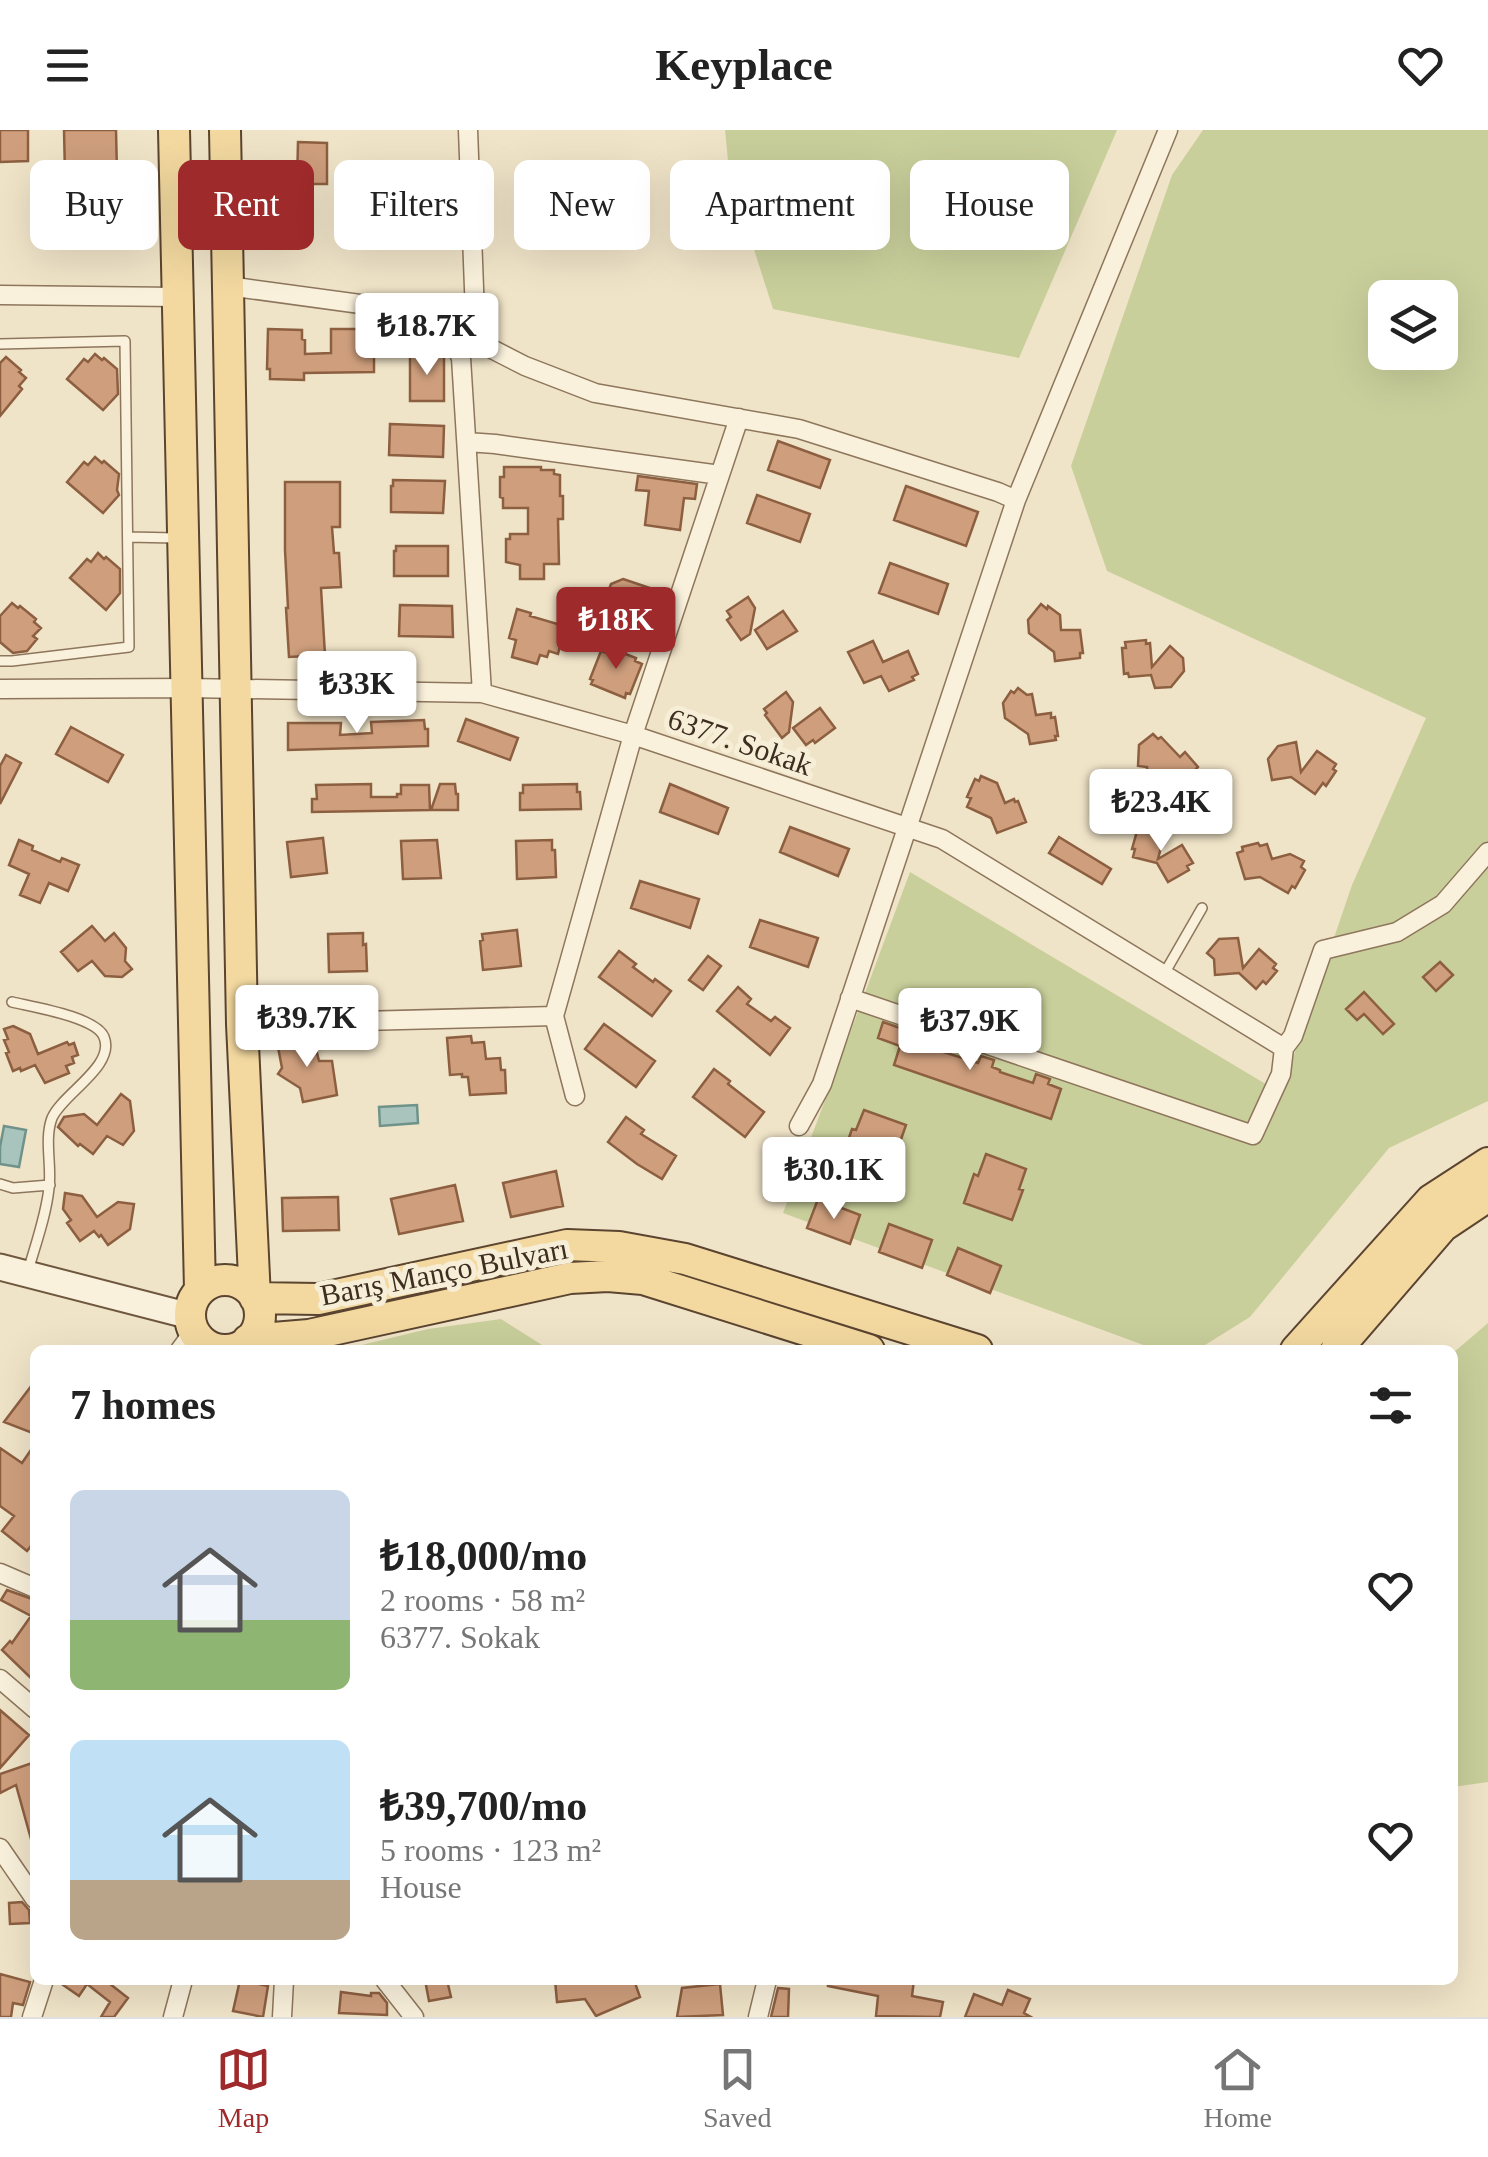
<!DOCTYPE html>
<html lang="en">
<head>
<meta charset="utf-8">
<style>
  :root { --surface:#fff; --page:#f2f2f2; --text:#222; --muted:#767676; --line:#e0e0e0; --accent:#9e2a2b }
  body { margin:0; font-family:"Times New Roman",serif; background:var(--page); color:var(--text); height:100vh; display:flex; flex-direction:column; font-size:38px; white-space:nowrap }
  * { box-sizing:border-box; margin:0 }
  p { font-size:32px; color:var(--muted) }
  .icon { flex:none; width:55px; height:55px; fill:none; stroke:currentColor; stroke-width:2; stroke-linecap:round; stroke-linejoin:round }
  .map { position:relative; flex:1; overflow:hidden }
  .details { position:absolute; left:30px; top:1215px; width:1428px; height:640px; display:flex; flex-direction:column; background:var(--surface); border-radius:15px; box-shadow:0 10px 40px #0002 }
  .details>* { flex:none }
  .hud { position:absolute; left:30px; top:30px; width:1430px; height:90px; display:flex; gap:20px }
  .buttons { position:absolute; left:1368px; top:150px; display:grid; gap:20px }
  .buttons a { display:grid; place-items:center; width:90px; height:90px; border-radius:15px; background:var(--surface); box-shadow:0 10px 40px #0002; font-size:50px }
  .price { position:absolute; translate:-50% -85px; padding:0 22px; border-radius:10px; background:#fff; color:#222; font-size:32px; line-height:65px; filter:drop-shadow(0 2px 5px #0008) }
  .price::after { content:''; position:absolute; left:50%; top:60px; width:30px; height:22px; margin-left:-15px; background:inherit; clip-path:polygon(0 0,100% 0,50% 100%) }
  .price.active { background:var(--accent); color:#fff }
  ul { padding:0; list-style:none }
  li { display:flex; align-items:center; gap:30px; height:250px; padding:0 40px }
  li span { display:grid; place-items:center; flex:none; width:280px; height:200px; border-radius:15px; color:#555 }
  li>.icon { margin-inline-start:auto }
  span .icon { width:120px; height:120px; fill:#fffc; stroke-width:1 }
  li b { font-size:42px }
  h2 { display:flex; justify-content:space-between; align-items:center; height:120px; padding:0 40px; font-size:42px }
  .chip { padding:0 35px; border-radius:15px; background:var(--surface); box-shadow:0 10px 40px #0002; font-size:35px; line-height:90px }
  .chip.active { background:var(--accent); color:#fff }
  header { display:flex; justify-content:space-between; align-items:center; height:130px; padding:0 40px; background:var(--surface); font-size:45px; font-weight:800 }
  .tabs { display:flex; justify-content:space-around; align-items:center; height:140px; border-top:2px solid var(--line); background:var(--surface); font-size:28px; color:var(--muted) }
  .tabs a { display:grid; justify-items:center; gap:5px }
  .tabs .active { color:var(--accent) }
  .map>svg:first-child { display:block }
  .green { fill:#c9cf9b; fill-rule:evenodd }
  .water { fill:#a9c4bc; stroke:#6f938a; stroke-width:2.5 }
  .building { fill:#cf9f7d; stroke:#8d5f41; stroke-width:2.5 }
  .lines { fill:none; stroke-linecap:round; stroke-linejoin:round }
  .lane-casing { stroke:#8d765c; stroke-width:12 }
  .street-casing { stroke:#8d765c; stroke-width:21 }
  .secondary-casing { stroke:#6f573f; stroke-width:29 }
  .primary-casing { stroke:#5b4430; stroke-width:34 }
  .lane { stroke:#faf1dc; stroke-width:9 }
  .street { stroke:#faf1dc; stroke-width:18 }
  .secondary { stroke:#faf1dc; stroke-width:25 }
  .primary { stroke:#f3d9a0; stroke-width:30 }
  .labels { text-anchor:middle; stroke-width:10; stroke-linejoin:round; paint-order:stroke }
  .street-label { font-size:30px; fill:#3d2e20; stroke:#f7eed8 }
</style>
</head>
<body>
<header><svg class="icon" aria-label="menu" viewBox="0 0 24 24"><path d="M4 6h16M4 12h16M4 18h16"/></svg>Keyplace<svg class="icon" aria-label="heart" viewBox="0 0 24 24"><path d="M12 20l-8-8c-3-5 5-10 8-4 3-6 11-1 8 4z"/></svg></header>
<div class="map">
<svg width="1488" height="1887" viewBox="0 0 1488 1887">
  <rect width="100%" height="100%" fill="#f0e4c8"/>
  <path class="green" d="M725,0H1117L1019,228L773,179L729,41Z
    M1203,0H1488V971L1389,1018L1250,1187L1197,1220H1157L783,1083L910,742L1281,963L1352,755L1426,588L1107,441L1071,336L1172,45ZM1385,168H1440V222H1385Z
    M501,1189L550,1220H341L428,1199Z
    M1488,1193V1652L1453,1657V1223Z"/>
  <path class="water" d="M417,975L418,993L380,996L379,977Z
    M4,996L26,1000L19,1037L0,1034V1017Z"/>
  <path class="building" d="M0,0H28V31L0,32Z
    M64,0H116L117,43L65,44Z
    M298,12L327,13V54H297Z
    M117,62L129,68L121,84L125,87L118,101L98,89L112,64Z
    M85,63L96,92L80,97L72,67Z
    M268,199L302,200V209L305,210V224L331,223V199H370V219H374V242L304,243V250L270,249V239H267Z
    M95,224L102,230L104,228L117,239L118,264L103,280L67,249L84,229L88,232Z
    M410,225L444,226V271H410Z
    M6,227L21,240L19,242L26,248L19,256L22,259L0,286V233Z
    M390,294L444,296L443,327L389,325Z
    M778,311L830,330L820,358L768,340Z
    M95,327L102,333L104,331L119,344L117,360L119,365L103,383L67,352L84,332L88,335Z
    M504,337H541V340H554V344L560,345V366H563V389H558L559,434H544V449H520V435L506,432V409H510V404H528V378H503V368L500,367V347H504Z
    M638,346L697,354L695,369L684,368L680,400L645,395L649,361L636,360Z
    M393,350L445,351L443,383L391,382V356H393Z
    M285,352H340V397H332L334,423H339L341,457L321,458L325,525L289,527L286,478H288L285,420Z
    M906,356L978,382L966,416L894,390Z
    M757,365L810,384L800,412L747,393Z
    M396,416H448V446H394V421H396Z
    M98,423L104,429L106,427L120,439V463L106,480L70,448L87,429L91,432Z
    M890,433L948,454L938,484L879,463Z
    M623,449L653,459L652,462L664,469L656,491L604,473L611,454Z
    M748,467L755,478L750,504L741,510L727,490L731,487L727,481Z
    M12,473L18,478L20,476L36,489L34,492L41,498L33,506L37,509L27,521L13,523L0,512V486Z
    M1041,474L1047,479L1048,476L1060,485L1061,500H1080L1083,523H1080V528L1055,531L1054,522L1029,503L1028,490Z
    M400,475L452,476L453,507L399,506Z
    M517,479L531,483L530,486L561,495L560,498L564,499L558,524L549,521L547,527L540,525L537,534L512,527L516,510L509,508Z
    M783,481L797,501L767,519L755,500Z
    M1146,510V514L1150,513L1152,537L1170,516L1183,528L1184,541L1171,557L1155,558L1151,545L1129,547L1128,543L1124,544L1122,518H1126L1125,512Z
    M873,511L883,532L908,521L918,544L912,547L914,550L889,561L881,546L864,553L848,522Z
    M610,518L636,528L635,531L642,534L630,564L626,563L625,568L591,554L593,550L590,549L601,521L607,523Z
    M1018,558L1027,565L1032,564L1036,585L1051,583V588L1055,587L1058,606H1055L1056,610L1030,614L1028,604L1005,588L1003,573L1011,561L1014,563Z
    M786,562L793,572L789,602L782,608L765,585L767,583L764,579Z
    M820,578L835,598L815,613L813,610L806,615L793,598Z
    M466,589L518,608L510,630L458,611Z
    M424,590L425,599H428V616L288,620V593H341L340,605L372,603L371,592Z
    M71,597L123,625L108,652L56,624Z
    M1153,604L1158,609L1161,607L1180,627L1185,622L1198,637L1195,640L1198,643L1176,662L1156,641L1147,640V637L1138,636L1139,615Z
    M1296,612L1301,642L1317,621L1336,634L1333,639L1336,641L1326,656L1323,653L1315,664L1291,647L1272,650L1268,629L1278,616Z
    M6,625L21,633L0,674V636Z
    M981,646L997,653L1005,673L1014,669L1015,672L1018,671L1026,692L997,703L991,688L967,677L971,668L967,667L975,649L979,651Z
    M371,654V667H397V664H401V655H429L430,680L312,682V669H317L316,655Z
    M440,654H455L456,664H458V680H431Z
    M577,654V662H580L581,679L520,680V663H523V655Z
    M670,654L728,678L718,704L660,682Z
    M790,697L849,719L838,746L780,722Z
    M1143,697L1165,703L1158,729L1182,715L1193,733L1187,736L1189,740L1168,752L1157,733L1133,727L1135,719H1132L1137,701L1141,702Z
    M1059,707L1111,739L1102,754L1049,723Z
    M323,708L327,743L291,747L287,712Z
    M19,710L33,716L32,720L60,732L62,728L79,735L68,761L49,753L40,773L20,765L29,744L9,735Z
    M437,710L441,748L403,749L401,711Z
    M552,710V720H555L556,747L517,749L516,711Z
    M1258,713L1260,716L1267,714L1272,729L1290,724L1304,731L1301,737L1305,740L1295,758L1292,756L1288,763L1260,747L1245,749L1237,723L1243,721L1242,717Z
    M640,751L699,769L690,798L631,778Z
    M760,790L818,808L808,837L750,817Z
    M92,796L105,811L114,803L126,818L125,831L132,839L122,847L105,846L92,831L78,841L61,822Z
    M517,800L521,836L483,840L480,811L483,810L482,804Z
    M363,803V815L366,814L367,841L329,842L328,804Z
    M1238,808L1243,838L1259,819L1276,834L1273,838L1277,841L1266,854L1263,851L1256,859L1239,843L1215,845L1214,829L1207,823L1219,809Z
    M619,821L636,834L633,837L653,852L655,849L671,861L652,886L599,847Z
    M708,826L721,836L703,860L689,850Z
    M1440,832L1453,845L1436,861L1423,847Z
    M738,857L751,869L747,874L771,891L775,887L790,898L770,925L717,881Z
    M1364,862L1394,894L1383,904L1364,884L1357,890L1346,879Z
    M883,892L937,911L934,919L978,933L981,926L994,930L992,937L1000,940V942L1033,953L1036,944L1050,949L1048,954L1061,959L1051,989L894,935L900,916L878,908Z
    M604,894L655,931L636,957L585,919Z
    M13,896L30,904L38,924L67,912L69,915L74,913L78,925L72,927L74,933L66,936L69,943L45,953L35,935L21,941L20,938L13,941L6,923L9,922L4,910L8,909L4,899Z
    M471,906L472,913L484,912L486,929L500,928L501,940H505L506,963L470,965L468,947H462V944L450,945L447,908Z
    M299,907L316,919L319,931H332L337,965L303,972L300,958L278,944L282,938L277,912Z
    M714,939L730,951L728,954L764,982L745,1007L693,967Z
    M121,964L130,971L134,1001L123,1015L107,1006L93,1024L80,1014L78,1016L58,997L64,987L84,984L97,995Z
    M864,980L906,995L899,1015L902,1016L891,1045L842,1028L852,999L856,1000Z
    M626,987L644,1000L641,1004L676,1026L662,1049L637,1034L608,1012Z
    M986,1024L1026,1039L1019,1059L1023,1060L1012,1090L964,1073L974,1044L978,1046Z
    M556,1041L563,1076L511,1087L503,1053Z
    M455,1055L463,1091L399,1104L391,1069Z
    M65,1063L82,1066L97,1087L118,1072L134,1074L130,1099L108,1115L101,1105L99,1107L94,1101L80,1111L67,1093L71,1090L63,1079Z
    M338,1067L339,1100L283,1101L282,1068Z
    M818,1069L860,1085L850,1114L807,1098Z
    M889,1094L932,1110L922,1138L879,1122Z
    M958,1118L1001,1136L990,1163L947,1145Z
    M35,1251V1304L4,1292Z
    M35,1314V1411L27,1421L2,1401L14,1386L0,1376V1318L22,1333Z
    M7,1460L35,1470V1552L2,1520L10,1511L12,1513L31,1486L1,1470Z
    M0,1580L29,1605L0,1638Z
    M35,1632V1708L31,1709L16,1655L0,1663V1644Z
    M22,1772L29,1780L30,1793L10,1794L9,1773Z
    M0,1844L30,1852L23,1875L13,1873L11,1887H0Z
    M56,1850H105L128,1868L114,1887H101L110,1872L87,1854L79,1866Z
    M240,1850L268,1856L263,1887L233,1881Z
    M425,1850H447L451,1867L429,1871Z
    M555,1850H634L640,1867L596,1886L585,1869L557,1872Z
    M829,1850H914L912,1866L943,1872L940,1887L876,1886L878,1866L828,1856Z
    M720,1854L723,1885L677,1887L682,1858Z
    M778,1858L789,1859L788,1887H771Z
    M1008,1860L1030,1869L1024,1883L1031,1887H965L974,1864L1002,1875Z
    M341,1862L371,1866V1863H379L387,1873V1885L339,1883Z"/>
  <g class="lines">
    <defs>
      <path id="lane" d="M0,214L125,211L129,517L12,531H0
        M128,407L176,408
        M1164,844L1202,778
        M12,872C33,877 96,887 104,907C116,936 62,964 52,988C44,1009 52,1036 49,1058C46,1086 36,1113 28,1141
        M0,1054L13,1058L50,1055"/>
      <path id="street" d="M468,0L476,211
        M228,156L419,182C445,194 450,202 461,228L482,563
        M0,165L177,167
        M439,192L525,236L595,263L799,299L998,362L1016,370L822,954L799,996
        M467,312L495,314L720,345
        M1016,370L1168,0
        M0,559L188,558L482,563L633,605L942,709L1284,918
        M850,868L1253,1005L1281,944L1284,918L1293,906L1323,820L1397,802L1443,774L1488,722
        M554,886L575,966
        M242,894L554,886L633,605L739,288
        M180,1220L194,1201
        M0,1443L35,1458
        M0,1549L35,1579
        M0,1718L35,1769
        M385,1850L414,1887
        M32,1887L44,1850
        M173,1887L183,1850
        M282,1887L284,1850
        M758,1887L767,1850"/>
      <path id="secondary" d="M0,1137L190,1186"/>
      <path id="primary" d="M174,0L200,1160
        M225,0L242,894L255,1168L318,1169L567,1115L619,1117L685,1129L977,1220
        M190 1185a35 35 0 1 1 70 0a35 35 0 1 1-70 0Z
        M248,1210L309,1205L570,1148L608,1146L643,1149L869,1220
        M1296,1220L1431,1070L1488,1033
        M1336,1220L1443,1096L1488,1066"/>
    </defs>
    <use href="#lane" class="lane-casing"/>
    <use href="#street" class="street-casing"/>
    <use href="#secondary" class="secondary-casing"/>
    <use href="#primary" class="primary-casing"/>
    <use href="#lane" class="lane"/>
    <use href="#street" class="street"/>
    <use href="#secondary" class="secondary"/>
    <use href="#primary" class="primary"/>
  </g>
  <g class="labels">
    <g class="street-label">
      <text transform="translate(740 612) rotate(19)" y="10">6377. Sokak</text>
      <text transform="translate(444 1142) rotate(-11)" y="10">Barış Manço Bulvarı</text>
    </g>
  </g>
</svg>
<div class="buttons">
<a><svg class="icon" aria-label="layers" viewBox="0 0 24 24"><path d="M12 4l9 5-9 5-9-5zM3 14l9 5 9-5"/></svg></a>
</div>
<b class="price" style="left:427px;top:248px">₺18.7K</b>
<b class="price active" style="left:616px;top:542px">₺18K</b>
<b class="price" style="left:357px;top:606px">₺33K</b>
<b class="price" style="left:1161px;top:724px">₺23.4K</b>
<b class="price" style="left:307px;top:940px">₺39.7K</b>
<b class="price" style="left:970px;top:943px">₺37.9K</b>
<b class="price" style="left:834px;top:1092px">₺30.1K</b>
<div class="hud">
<a class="chip">Buy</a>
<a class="chip active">Rent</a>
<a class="chip">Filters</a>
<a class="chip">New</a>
<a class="chip">Apartment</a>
<a class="chip">House</a>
</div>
<section class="details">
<h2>7 homes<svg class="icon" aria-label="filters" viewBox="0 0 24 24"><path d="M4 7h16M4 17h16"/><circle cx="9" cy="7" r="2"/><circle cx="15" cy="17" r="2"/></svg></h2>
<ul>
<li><span style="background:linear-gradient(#c9d6e8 65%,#8fb573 0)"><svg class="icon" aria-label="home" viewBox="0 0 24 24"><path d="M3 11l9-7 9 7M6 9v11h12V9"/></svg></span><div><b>₺18,000/mo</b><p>2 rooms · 58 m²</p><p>6377. Sokak</p></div><svg class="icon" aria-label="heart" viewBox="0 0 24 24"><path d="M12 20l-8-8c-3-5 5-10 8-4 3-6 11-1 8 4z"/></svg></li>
<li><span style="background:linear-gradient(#bfe0f5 70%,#b9a48a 0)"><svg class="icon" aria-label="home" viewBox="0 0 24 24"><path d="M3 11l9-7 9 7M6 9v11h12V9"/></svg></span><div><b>₺39,700/mo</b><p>5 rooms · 123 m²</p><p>House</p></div><svg class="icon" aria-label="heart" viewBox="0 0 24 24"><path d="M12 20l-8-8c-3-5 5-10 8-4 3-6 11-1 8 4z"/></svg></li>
</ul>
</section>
</div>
<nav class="tabs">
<a class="active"><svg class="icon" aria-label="map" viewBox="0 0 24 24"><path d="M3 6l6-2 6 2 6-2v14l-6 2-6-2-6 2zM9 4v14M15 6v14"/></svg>Map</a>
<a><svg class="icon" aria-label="saved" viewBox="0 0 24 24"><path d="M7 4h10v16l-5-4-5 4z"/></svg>Saved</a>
<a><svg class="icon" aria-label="home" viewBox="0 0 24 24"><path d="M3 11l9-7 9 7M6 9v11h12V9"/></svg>Home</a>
</nav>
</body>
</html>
